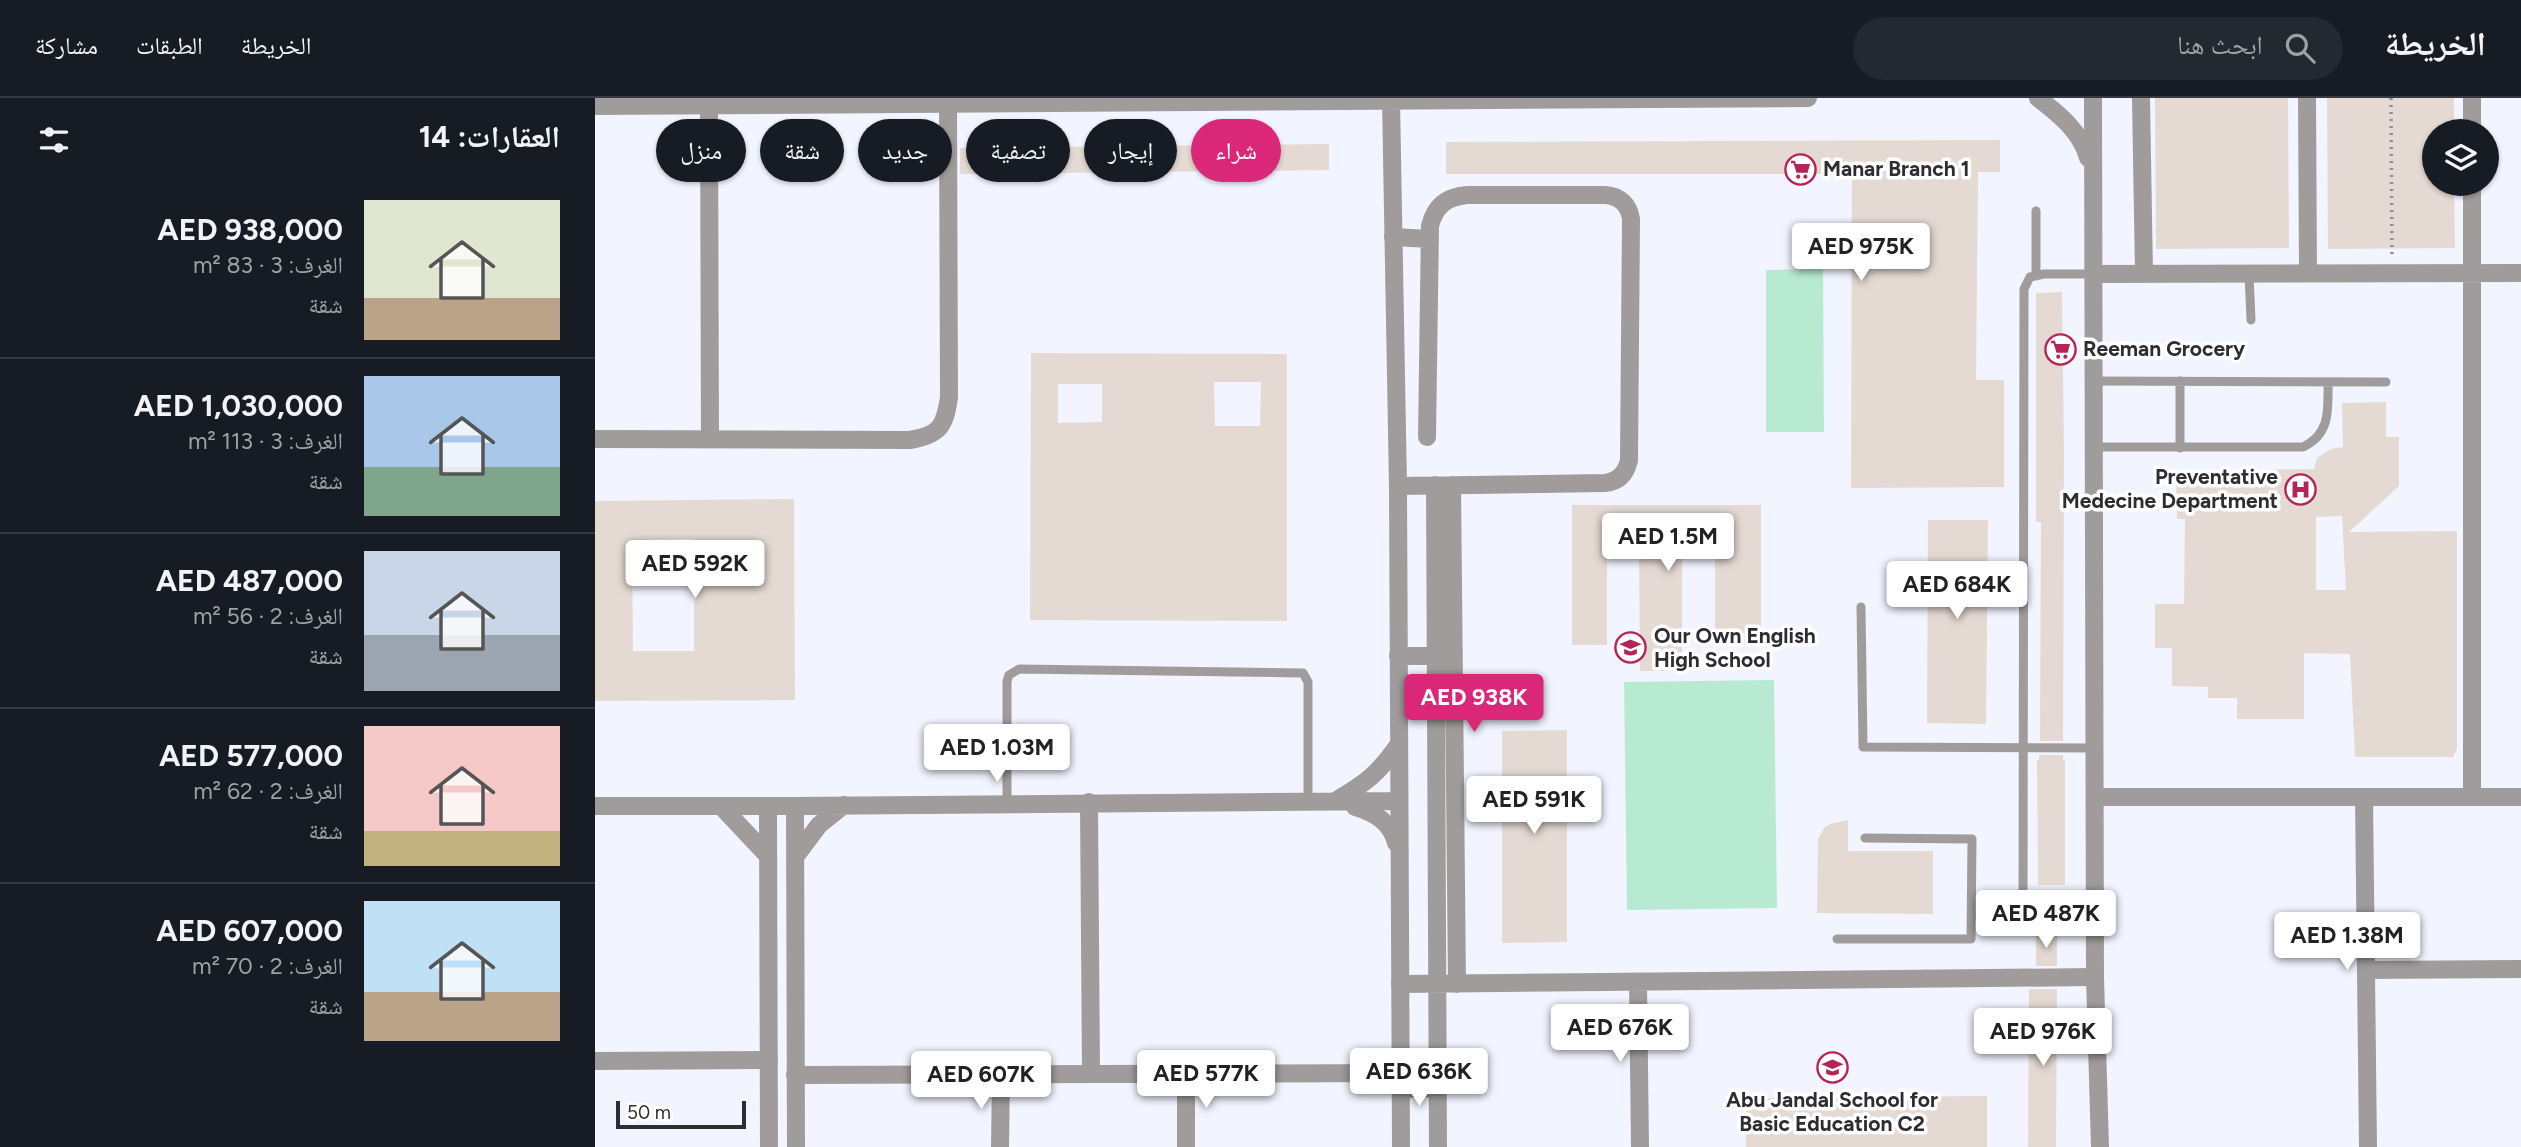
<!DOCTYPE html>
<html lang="ar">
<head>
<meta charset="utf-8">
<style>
  :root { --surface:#171b24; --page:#242831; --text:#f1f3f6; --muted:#9ea1a6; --line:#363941; --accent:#db2777 }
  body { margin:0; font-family:Figtree,"Noto Naskh Arabic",sans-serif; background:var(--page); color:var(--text); direction:rtl; height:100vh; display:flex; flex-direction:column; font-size:26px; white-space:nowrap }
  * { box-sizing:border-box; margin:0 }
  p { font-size:23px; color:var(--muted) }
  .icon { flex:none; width:38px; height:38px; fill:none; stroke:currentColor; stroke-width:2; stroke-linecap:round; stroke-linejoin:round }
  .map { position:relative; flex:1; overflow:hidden; direction:ltr }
  .drawer { display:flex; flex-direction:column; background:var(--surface); width:595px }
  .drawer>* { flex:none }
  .guide { position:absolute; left:21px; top:21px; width:665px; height:63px; direction:rtl; display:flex; gap:14px }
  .fabs { position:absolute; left:1827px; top:21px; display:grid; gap:14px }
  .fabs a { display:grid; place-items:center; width:77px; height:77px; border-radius:50%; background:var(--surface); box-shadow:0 2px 5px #0004; font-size:35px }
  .scale { position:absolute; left:21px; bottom:18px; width:130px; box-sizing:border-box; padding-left:7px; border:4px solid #2e2e32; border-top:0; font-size:19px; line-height:24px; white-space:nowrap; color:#2e2e32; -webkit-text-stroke:5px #fff; paint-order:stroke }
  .price { position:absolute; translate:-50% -60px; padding:0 16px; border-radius:7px; background:#fff; color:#222; font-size:23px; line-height:46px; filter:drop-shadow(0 2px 4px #0008) }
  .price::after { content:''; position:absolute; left:50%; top:42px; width:21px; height:16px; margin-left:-10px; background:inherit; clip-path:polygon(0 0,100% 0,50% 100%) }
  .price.active { background:var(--accent); color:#fff }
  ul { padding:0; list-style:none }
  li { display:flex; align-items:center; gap:21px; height:175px; padding:0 35px }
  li+li { border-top:2px solid var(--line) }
  li span { display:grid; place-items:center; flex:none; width:196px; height:140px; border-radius:0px; color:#555 }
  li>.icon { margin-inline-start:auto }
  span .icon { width:84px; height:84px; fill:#fffc; stroke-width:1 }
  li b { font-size:30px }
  h2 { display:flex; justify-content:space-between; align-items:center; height:84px; padding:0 35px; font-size:30px }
  .pill { padding:0 24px; border-radius:32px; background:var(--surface); box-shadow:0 2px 5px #0004; font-size:24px; line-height:63px }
  .pill.active { background:var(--accent); color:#fff }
  header { display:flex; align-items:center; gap:42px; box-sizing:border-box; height:98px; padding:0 35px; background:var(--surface); border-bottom:2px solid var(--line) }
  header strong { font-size:33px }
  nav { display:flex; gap:38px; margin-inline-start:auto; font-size:24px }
  .search { width:490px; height:63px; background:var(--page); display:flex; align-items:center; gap:18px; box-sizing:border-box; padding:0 24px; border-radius:38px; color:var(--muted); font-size:26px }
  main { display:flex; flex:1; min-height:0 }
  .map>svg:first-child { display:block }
  .green { fill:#b7ead1 }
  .building { fill:#e4dad3; fill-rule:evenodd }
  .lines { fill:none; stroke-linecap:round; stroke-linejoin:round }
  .path { stroke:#8e8f96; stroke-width:3.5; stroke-dasharray:2 5; stroke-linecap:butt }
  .service { stroke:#a19c9c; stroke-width:9 }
  .minor { stroke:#a19c9c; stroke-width:18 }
  .tertiary { stroke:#a19c9c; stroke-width:18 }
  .labels { text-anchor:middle; stroke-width:7; stroke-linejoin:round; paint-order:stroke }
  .poi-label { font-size:21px; font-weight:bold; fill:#2e2e32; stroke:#fff; text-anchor:start }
</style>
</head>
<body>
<header>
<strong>الخريطة</strong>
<div class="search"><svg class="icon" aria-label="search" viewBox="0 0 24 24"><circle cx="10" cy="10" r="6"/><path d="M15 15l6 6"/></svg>ابحث هنا</div>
<nav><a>الخريطة</a><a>الطبقات</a><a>مشاركة</a></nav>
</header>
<main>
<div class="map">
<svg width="1926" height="1049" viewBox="0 0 1926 1049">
  <rect width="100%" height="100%" fill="#f2f4ff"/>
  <path class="green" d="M1228,171L1229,334H1171V172Z
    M1179,582L1182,810L1032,812L1029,584Z"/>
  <path class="building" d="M1560,0H1693L1694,150L1561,151Z
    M1732,0H1859V33H1839V86H1859L1860,150L1733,151Z
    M1405,42V74H1383L1381,282H1409V389L1256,390L1257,76H851V44Z
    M734,46V72L365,76V50Z
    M1467,194L1469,353L1468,643H1445L1446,424H1441V195Z
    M436,255L692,256V523L435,522ZM619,284H666L665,328H620ZM463,286H507V324L463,325Z
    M1791,304V339H1804V388L1754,434L1862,433V651L1858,659H1760L1755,556L1709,555V621H1642V600H1613V589L1577,588V550H1560V506H1589L1590,421H1582L1581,373L1719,371L1722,360L1736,351L1748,349L1747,305ZM1747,418L1751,492H1721V419Z
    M199,401L200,602L0,603V403ZM99,441V553H38L37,442Z
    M977,407H1166V547H1120V450L1087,451V573H1045L1044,450H1012V547H977Z
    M1333,422H1393L1391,626L1332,625Z
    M972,632V844L907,845V633Z
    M1444,657H1468V662H1470V787H1443L1442,662H1444Z
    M1253,722V753H1338V816L1222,815L1223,741L1229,730L1235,726Z
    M1441,837H1462V868H1441Z
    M1434,891H1462L1461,1049H1433Z
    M1392,998V1049H1151V1000Z"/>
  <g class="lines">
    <path class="path" d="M1796,0L1797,159"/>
    <path class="service" d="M1441,113V178
      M1654,176L1656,222
      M1499,283L1791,284
      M1499,349H1708C1736,336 1733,311 1733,284
      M1585,350V283
      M1266,509L1268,649L1500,650
      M412,705V583L414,577L424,571L708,575L713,584V703
      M1377,817H1500
      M1428,817L1429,191L1435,179L1449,176H1498
      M1242,841H1376L1377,741L1270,740"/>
    <path class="minor" d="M1546,0L1549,176
      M1712,0L1713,175
      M1877,0V33
      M114,6L115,341
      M1877,86V699
      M798,139L835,141
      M1498,176L1926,175
      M0,341L315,342C345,337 350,328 354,299L353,5
      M840,387L843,1049
      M857,387L862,886
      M803,388L1009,385C1023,384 1031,376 1034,362L1036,121C1034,107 1025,98 1010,97H872C851,99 840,108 835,128L832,339
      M803,558H852
      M1769,699L1773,1049
      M494,704L496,976
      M1771,872L1926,871
      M1043,884L1045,1049
      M805,886L1500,879
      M0,963L174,962
      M200,977L806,975
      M405,1049L406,976
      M591,1049V976"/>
    <path class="tertiary" d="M1443,0C1464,16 1486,34 1493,60
      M1498,0L1500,879L1505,1049
      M796,2L803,388L806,1049
      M0,8L1213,0
      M1500,699H1926
      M740,703C771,685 783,676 804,646
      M0,708H200L804,703
      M126,708L173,758
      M173,708L174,1049
      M200,708L201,1049
      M760,709C780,715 796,724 801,745
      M200,759L224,727L249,707
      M806,991L842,990"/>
  </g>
  <defs>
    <symbol id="supermarket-ring" viewBox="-11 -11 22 22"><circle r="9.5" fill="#fff" stroke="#b42556" stroke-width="1.5"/><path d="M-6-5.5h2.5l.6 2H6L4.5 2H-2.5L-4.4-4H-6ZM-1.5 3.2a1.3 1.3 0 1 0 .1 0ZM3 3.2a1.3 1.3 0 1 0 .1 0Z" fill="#b42556"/></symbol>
    <symbol id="hospital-ring" viewBox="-11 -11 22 22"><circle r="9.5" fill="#fff" stroke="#b42556" stroke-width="1.5"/><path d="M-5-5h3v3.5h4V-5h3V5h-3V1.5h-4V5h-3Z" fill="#b42556"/></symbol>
    <symbol id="school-ring" viewBox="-11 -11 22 22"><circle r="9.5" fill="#fff" stroke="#b42556" stroke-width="1.5"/><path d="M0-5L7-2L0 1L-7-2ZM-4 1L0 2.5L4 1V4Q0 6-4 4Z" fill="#b42556"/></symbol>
  </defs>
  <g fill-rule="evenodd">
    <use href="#supermarket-ring" x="1188" y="54" width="35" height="35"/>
    <use href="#supermarket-ring" x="1448" y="234" width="35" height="35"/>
    <use href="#hospital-ring" x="1688" y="374" width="35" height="35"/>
    <use href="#school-ring" x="1018" y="532" width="35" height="35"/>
    <use href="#school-ring" x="1220" y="952" width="35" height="35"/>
  </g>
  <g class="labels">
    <g class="poi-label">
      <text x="1228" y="78">Manar Branch 1</text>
      <text x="1488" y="258">Reeman Grocery</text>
      <text x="1683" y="386" text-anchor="end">Preventative<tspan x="1683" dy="24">Medecine Department</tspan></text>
      <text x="1059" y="545">Our Own English<tspan x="1059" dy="24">High School</tspan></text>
      <text x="1237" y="1009" text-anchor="middle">Abu Jandal School for<tspan x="1237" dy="24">Basic Education C2</tspan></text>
    </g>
  </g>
</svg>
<div class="fabs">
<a><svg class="icon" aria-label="layers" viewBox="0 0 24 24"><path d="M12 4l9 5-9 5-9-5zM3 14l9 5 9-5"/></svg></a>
</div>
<div class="scale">50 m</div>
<b class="price" style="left:1266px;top:185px">AED 975K</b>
<b class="price" style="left:1073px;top:475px">AED 1.5M</b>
<b class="price" style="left:100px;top:502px">AED 592K</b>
<b class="price" style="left:1362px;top:523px">AED 684K</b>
<b class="price active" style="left:879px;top:636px">AED 938K</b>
<b class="price" style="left:402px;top:686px">AED 1.03M</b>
<b class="price" style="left:939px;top:738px">AED 591K</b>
<b class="price" style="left:1451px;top:852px">AED 487K</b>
<b class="price" style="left:1752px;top:874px">AED 1.38M</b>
<b class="price" style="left:1025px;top:966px">AED 676K</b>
<b class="price" style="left:1448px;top:970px">AED 976K</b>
<b class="price" style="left:824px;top:1010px">AED 636K</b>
<b class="price" style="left:611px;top:1012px">AED 577K</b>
<b class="price" style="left:386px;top:1013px">AED 607K</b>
<div class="guide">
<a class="pill active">شراء</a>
<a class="pill">إيجار</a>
<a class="pill">تصفية</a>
<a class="pill">جديد</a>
<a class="pill">شقة</a>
<a class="pill">منزل</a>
</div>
</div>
<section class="drawer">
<h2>العقارات: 14<svg class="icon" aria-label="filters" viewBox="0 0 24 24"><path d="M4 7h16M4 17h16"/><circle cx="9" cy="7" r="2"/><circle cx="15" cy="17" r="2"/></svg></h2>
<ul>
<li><span style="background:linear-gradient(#dfe7d0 70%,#b9a48a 0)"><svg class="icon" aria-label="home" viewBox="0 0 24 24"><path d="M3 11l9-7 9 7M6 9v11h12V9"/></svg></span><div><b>AED 938,000</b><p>الغرف: 3 · 83 m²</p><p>شقة</p></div></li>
<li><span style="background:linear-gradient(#a9c7e8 65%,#7fa58c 0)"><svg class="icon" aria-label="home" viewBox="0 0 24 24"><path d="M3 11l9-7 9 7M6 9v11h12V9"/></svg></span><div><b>AED 1,030,000</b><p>الغرف: 3 · 113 m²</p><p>شقة</p></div></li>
<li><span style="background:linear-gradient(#c9d6e8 60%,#9aa5b1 0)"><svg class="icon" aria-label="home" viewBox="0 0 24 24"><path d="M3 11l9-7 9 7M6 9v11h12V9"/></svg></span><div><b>AED 487,000</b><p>الغرف: 2 · 56 m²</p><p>شقة</p></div></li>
<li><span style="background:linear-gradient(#f6c9c9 75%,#c2b280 0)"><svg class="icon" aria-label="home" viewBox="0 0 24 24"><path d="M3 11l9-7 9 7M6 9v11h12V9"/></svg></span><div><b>AED 577,000</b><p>الغرف: 2 · 62 m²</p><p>شقة</p></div></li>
<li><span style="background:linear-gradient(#bfe0f5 65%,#b9a48a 0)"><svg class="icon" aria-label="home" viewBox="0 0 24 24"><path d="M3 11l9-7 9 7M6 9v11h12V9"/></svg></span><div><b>AED 607,000</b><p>الغرف: 2 · 70 m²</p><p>شقة</p></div></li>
</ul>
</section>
</main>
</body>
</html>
